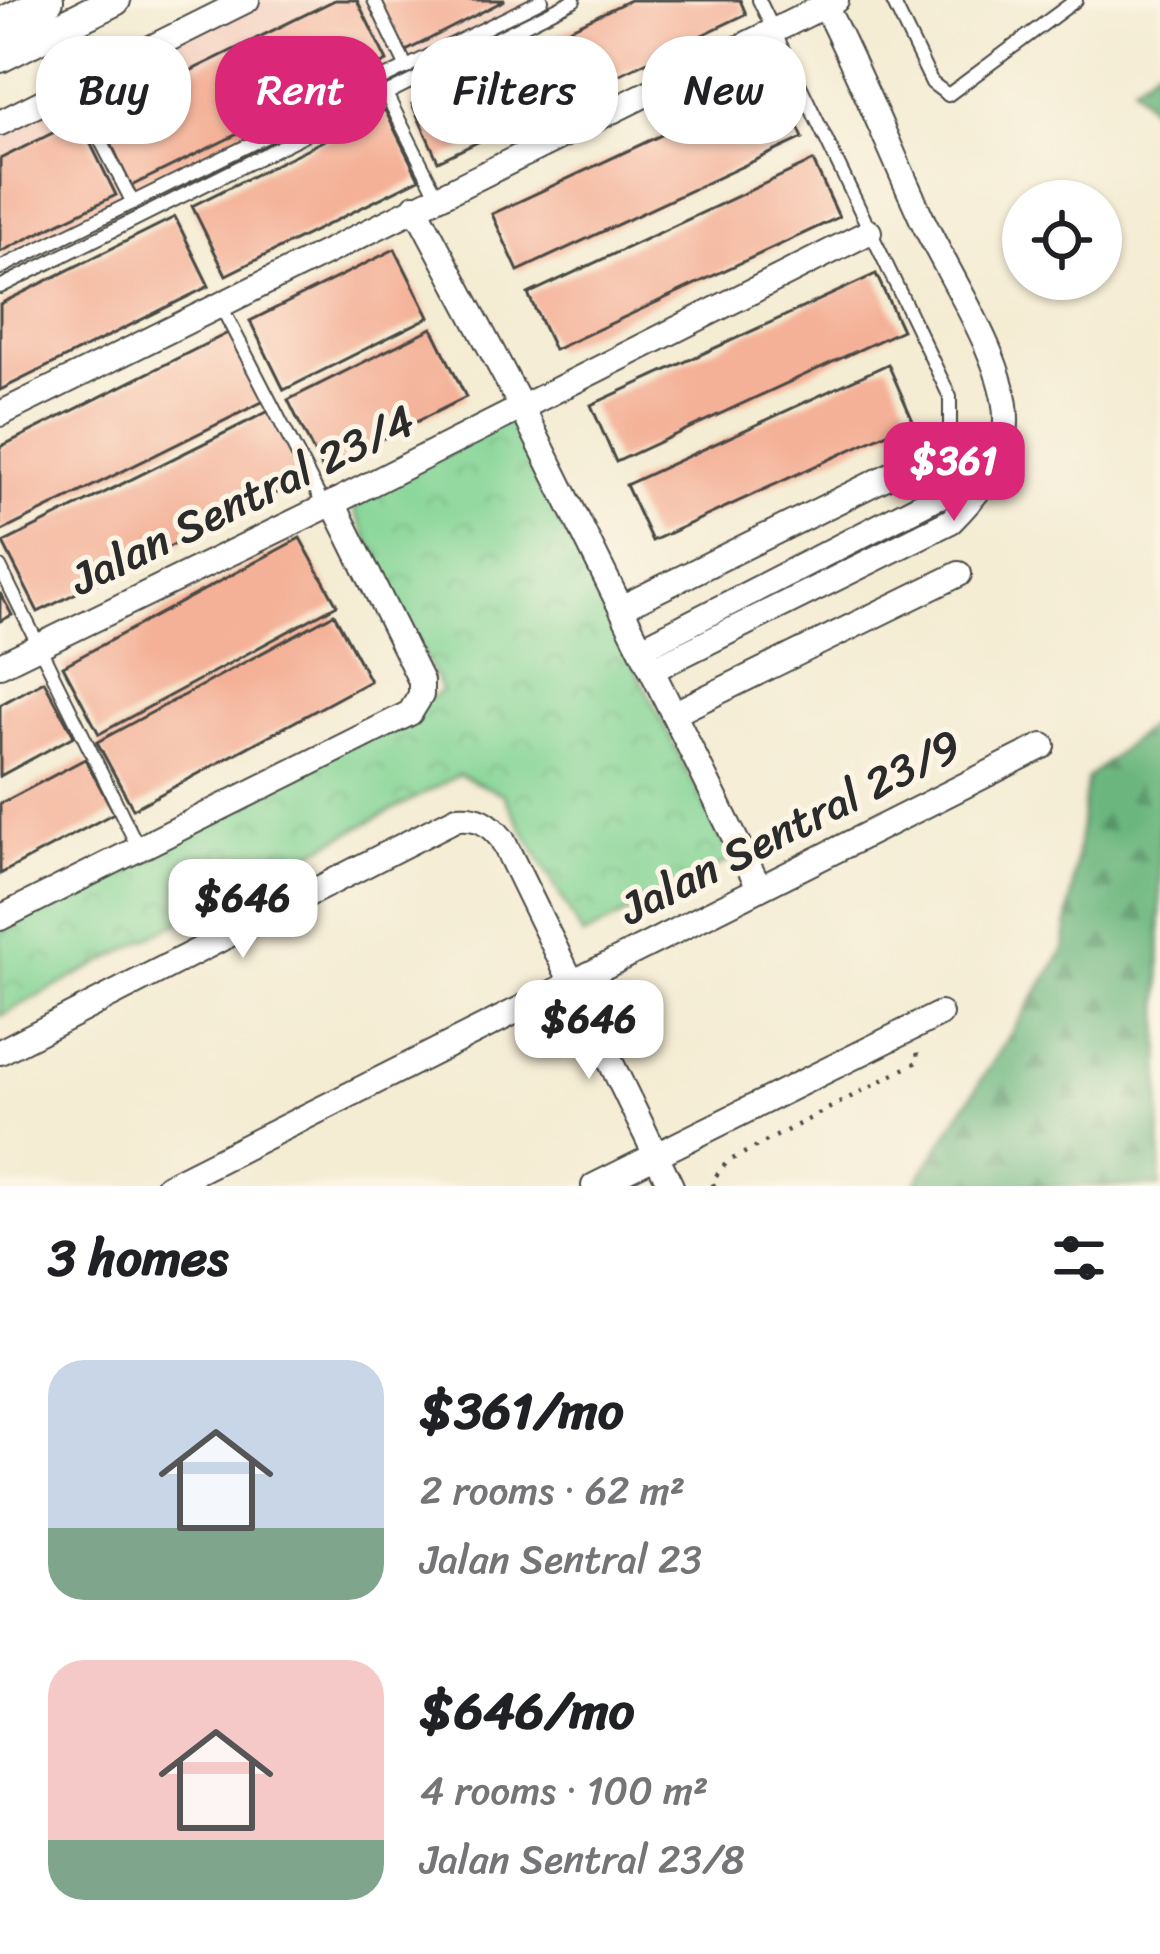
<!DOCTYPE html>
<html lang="en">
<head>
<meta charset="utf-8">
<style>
  :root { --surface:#fff; --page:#f2f2f2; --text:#202124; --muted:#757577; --accent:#db2777 }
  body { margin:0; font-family:Sriracha,sans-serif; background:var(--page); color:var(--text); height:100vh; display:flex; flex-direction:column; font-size:45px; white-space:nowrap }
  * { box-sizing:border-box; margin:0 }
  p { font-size:39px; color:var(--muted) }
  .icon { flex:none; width:66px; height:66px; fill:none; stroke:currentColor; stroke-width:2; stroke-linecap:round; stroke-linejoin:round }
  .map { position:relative; height:1186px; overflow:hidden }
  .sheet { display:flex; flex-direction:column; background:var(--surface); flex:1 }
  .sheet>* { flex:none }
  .hud { position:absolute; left:36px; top:36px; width:1089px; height:108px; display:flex; gap:24px }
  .fabs { position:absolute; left:1002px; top:180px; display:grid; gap:24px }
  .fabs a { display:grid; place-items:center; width:120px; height:120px; border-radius:50%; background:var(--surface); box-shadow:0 3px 9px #0004; font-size:60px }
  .price { position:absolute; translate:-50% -102px; padding:0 27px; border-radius:24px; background:#fff; color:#222; font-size:39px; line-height:78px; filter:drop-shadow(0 3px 6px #0008) }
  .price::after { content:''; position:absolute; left:50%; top:72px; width:36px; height:27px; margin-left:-18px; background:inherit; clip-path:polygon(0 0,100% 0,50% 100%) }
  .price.on { background:var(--accent); color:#fff }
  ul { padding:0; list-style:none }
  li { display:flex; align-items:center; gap:36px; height:300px; padding:0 48px }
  li span { display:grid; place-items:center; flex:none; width:336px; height:240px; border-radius:36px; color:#555 }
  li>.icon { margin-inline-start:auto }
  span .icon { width:144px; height:144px; fill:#fffc; stroke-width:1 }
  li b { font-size:51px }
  h2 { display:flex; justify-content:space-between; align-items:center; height:144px; padding:0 48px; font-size:51px }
  .pill { padding:0 42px; border-radius:48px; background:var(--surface); box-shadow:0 3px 9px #0004; font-size:42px; line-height:108px }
  .pill.on { background:var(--accent); color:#fff }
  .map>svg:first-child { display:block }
  .built { fill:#f5d2c2 }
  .forest { fill:url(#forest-firs); stroke:#4a7054; stroke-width:3 }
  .park { fill:url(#park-crowns); stroke:#578060; stroke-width:3 }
  .building { fill:#f4b198 }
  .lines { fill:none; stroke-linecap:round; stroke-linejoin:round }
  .service-casing { stroke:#494844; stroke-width:16 }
  .minor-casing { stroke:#494844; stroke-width:28 }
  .tertiary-casing { stroke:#494844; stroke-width:34 }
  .path { stroke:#494844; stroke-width:4.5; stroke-dasharray:3 9; stroke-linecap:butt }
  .service { stroke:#fff; stroke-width:12 }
  .minor { stroke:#fff; stroke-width:24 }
  .tertiary { stroke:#fff; stroke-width:30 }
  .labels { text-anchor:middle; stroke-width:10; stroke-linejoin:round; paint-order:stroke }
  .street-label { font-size:45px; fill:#2b2b2b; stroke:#fcf5e5 }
</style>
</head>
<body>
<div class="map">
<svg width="1160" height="1186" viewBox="0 0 1160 1186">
  <defs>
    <pattern id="forest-firs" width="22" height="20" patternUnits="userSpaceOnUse" patternTransform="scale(3)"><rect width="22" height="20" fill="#6ab67e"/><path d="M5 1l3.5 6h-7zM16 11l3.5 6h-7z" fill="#579467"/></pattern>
    <pattern id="park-crowns" width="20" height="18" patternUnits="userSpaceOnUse" patternTransform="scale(3)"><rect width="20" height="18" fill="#83d495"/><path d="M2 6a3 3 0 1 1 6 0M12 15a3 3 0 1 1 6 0" fill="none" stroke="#71b681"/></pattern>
  </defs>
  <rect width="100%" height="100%" fill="#fcf5e5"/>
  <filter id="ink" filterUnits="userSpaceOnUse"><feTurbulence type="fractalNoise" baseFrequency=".00833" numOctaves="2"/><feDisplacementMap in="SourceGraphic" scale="24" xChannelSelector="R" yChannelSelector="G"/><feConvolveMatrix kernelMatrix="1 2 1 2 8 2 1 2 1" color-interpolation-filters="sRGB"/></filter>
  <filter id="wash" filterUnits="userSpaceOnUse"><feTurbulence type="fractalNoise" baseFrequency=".004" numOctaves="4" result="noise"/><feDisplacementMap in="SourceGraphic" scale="48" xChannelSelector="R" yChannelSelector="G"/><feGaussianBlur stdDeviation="2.7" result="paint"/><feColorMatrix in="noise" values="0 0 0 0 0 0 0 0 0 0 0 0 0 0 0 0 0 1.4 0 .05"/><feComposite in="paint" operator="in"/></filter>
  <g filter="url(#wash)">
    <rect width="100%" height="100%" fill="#f4ecd3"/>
    <path class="built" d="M228,0H553L0,275V113Z"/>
    <path class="forest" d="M1160,65V120L1133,85Z
      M1152,723L1160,732V1186H914L1064,950L1087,779Z"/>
    <path class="park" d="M507,415L732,859L583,936L503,794L459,775L0,1016V931L442,691L348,498Z"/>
    <g id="blocks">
      <path class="building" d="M335,0H357L387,61L131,186L98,116Z
        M379,0H505L406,51Z
        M630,0H740L746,14L438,161L412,104Z
        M777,81L803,138L518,271L492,214Z
        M385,110L419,179L226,275L192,206Z
        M79,120L116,195L0,252V159Z
        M813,161L839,217L554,350L528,294Z
        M175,217L209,286L0,390V304Z
        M395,249L429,317L284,390L250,321Z
        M876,274L902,330L616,462L591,405Z
        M432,328L466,397L322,469L288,400Z
        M230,332L264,401L0,532V447Z
        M888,364L913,421L652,541L626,485Z
        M269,411L303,480L38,612L3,543Z
        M300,538L337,605L99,734L63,666Z
        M0,593L12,615L0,621Z
        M334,614L370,681L133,809L97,742Z
        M44,681L74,736L0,776V705Z
        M85,759L114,813L0,874V804Z"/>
    </g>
  </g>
  <g filter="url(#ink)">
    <use href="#blocks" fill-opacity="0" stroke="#494844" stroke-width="3"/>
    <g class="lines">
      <defs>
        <path id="service" d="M374,0L407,68
          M759,0L950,397V441L944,448
          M892,0L932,83L948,95L1076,0
          M73,87L133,203
          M386,94L437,195
          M0,268L542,0
          M0,287L574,0
          M221,306L324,506
          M0,567L139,849"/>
        <path id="minor" d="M0,123L247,0
          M415,206L521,406L759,887
          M0,414L836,0
          M621,608L943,449
          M642,648L936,497L982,486
          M0,665L333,503L869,232
          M652,670L951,521C979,492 1007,461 1006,419C1006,360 947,273 921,217C888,145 859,71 822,0
          M675,713L959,574
          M0,918L410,713L421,695V681L333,503
          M0,1052L457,818C478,816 489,823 502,839L671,1186
          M168,1186L1043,746
          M594,1186L940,1014"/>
        <path id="tertiary" d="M0,24L48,0
          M0,57L115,0"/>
      </defs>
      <use href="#service" class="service-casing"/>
      <use href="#minor" class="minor-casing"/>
      <use href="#tertiary" class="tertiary-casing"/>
      <path class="path" d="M714,1186L712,1181L727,1162L919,1061L917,1051"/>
      <use href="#service" class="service"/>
      <use href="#minor" class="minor"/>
      <use href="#tertiary" class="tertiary"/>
    </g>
  </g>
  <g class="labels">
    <g class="street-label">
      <text transform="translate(242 499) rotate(-26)" y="16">Jalan Sentral 23/4</text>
      <text transform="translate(790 826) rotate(-27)" y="16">Jalan Sentral 23/9</text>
    </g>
  </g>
</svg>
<div class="fabs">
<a><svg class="icon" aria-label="locate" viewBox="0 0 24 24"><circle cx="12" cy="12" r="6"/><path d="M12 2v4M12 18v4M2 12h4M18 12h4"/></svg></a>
</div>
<b class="price on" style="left:954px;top:524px">$361</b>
<b class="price" style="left:243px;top:961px">$646</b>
<b class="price" style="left:589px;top:1082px">$646</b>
<div class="hud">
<a class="pill">Buy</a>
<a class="pill on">Rent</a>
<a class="pill">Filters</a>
<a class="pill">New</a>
</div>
</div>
<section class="sheet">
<h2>3 homes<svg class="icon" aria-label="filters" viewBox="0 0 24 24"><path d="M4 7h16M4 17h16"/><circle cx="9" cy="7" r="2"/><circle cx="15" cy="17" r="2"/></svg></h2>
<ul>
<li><span style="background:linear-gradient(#c9d6e8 70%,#7fa58c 0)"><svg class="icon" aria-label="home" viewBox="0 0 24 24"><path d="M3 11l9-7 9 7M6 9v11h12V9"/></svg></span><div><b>$361/mo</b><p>2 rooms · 62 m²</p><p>Jalan Sentral 23</p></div></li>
<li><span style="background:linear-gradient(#f6c9c9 75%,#7fa58c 0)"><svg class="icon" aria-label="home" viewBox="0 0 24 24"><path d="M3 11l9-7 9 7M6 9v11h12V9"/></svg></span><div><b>$646/mo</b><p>4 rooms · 100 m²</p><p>Jalan Sentral 23/8</p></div></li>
</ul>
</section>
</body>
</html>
